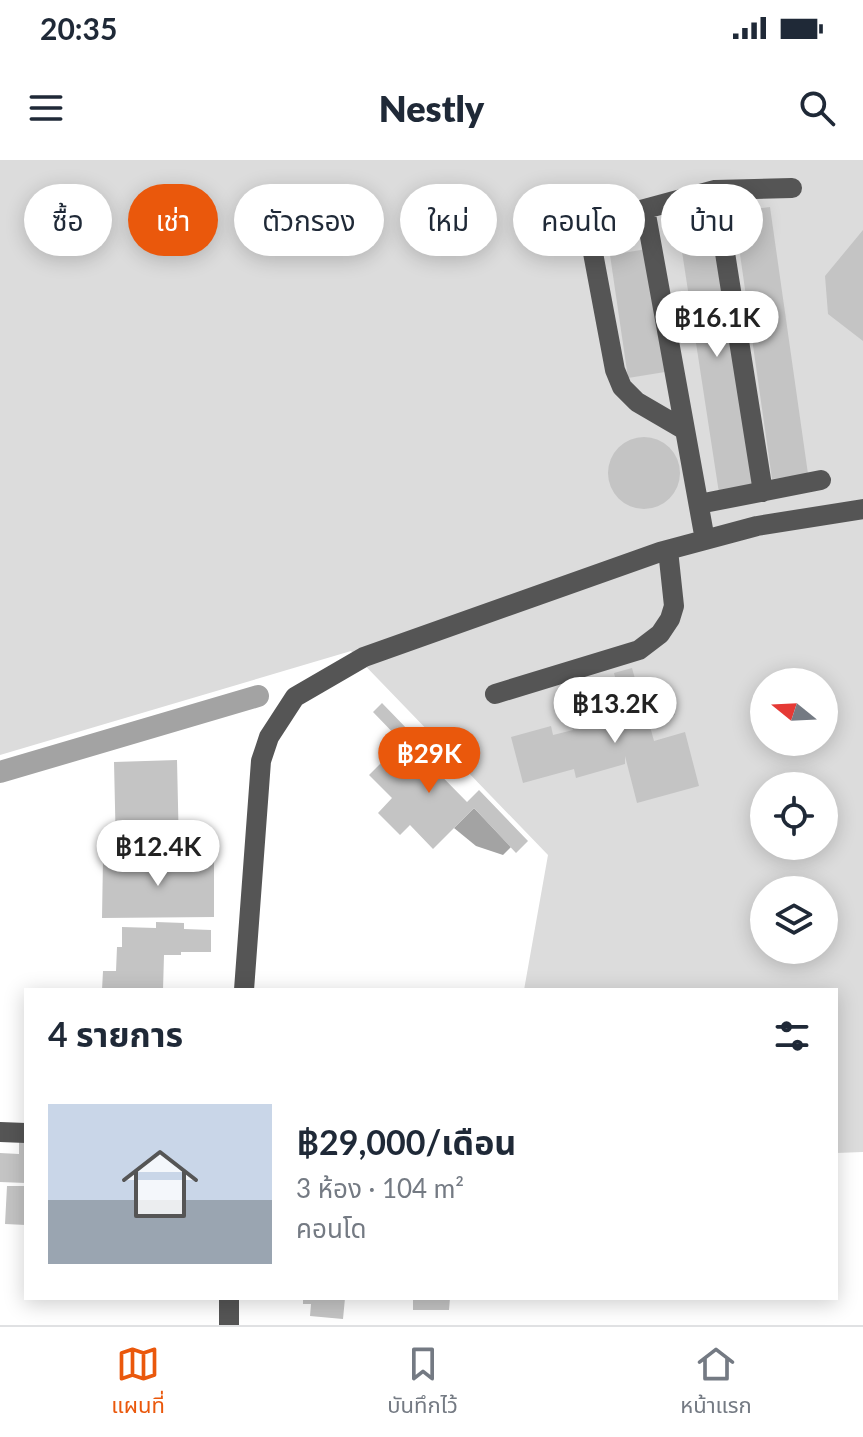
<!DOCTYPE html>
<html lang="th">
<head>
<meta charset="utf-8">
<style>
  :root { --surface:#fff; --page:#f2f2f3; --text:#1f2937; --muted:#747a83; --line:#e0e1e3; --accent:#ea580c }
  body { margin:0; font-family:Lato,"Noto Sans Thai",sans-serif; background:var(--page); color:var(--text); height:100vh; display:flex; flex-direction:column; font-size:30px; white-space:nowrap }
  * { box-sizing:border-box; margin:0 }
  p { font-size:26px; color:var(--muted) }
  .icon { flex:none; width:44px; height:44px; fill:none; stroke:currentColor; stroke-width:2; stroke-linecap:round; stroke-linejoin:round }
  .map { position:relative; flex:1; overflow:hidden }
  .drawer { position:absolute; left:24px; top:828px; width:814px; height:312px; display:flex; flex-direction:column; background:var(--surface); border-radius:0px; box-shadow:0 4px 20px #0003 }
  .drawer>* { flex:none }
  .banner { position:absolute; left:24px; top:24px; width:816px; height:72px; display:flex; gap:16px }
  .needle { width:52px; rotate:288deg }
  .buttons { position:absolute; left:750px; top:508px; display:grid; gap:16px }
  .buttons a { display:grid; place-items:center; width:88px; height:88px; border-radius:50%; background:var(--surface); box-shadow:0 4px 20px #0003; font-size:40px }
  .price { position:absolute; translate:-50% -68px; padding:0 18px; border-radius:28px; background:#fff; color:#222; font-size:26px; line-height:52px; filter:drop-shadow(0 2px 4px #0008) }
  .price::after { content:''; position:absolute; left:50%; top:48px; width:24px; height:18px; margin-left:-12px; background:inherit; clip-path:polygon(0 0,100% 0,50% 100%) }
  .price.selected { background:var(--accent); color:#fff }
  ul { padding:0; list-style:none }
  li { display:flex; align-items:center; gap:24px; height:200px; padding:0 24px }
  li span { display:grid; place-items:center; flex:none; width:224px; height:160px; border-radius:0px; color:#555 }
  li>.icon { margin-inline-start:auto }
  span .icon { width:96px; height:96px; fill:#fffc; stroke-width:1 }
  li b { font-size:34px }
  h2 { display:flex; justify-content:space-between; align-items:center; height:96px; padding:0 24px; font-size:34px }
  .chip { padding:0 28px; border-radius:36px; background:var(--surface); box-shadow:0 4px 20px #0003; font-size:28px; line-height:72px }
  .chip.selected { background:var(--accent); color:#fff }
  .status { display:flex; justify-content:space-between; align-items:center; height:56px; padding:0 40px; background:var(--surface); direction:ltr }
  .status svg { height:22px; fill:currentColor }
  header { display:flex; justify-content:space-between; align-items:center; height:104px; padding:0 24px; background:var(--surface); font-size:36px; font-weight:800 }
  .tabs { display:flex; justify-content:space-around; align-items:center; height:112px; border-top:2px solid var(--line); background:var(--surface); font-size:22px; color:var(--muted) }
  .tabs a { display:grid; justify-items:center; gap:4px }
  .tabs .selected { color:var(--accent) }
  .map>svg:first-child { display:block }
  .green { fill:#dcdcdc; fill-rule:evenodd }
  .water { fill:#a3a3a3 }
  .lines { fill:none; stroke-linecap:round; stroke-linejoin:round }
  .canal { stroke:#a3a3a3; stroke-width:22 }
  .building { fill:#c4c4c4 }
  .minor { stroke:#555; stroke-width:20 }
</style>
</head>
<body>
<div class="status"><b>20:35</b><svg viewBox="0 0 49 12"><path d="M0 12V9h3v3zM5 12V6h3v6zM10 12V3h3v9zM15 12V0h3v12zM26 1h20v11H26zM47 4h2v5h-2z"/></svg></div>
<header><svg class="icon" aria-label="menu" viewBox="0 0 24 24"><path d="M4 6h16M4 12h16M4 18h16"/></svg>Nestly<svg class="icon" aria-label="search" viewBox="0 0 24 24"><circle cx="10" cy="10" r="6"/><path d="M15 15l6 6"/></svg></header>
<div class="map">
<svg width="863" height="1165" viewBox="0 0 863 1165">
  <rect width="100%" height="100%" fill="#fff"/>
  <path class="green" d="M0,0H863V992L836,993V830H524L548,695L351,491L0,595ZM764,522H824V582H764ZM764,626H824V686H764ZM764,730H824V790H764Z"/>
  <path class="water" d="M474,648L511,687L503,695L476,686L454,668Z"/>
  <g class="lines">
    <path class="canal" d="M0,612L258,536"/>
  </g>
  <path class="building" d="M770,47L808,314L772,319L734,52Z
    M715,67L754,327L719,333L679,72Z
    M863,70V181L828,154L825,116Z
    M647,89L665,212L628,218L610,95Z
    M608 313a36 36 0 1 1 72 0a36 36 0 1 1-72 0Z
    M632,508L639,533L667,525L675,555L649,563L654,581L685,572L699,626L637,643L625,596V604L576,618L574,609L523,623L511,577L551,566L553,575L573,570L570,559L622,544L614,513Z
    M382,543L411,573L405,579L467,642L479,630L528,681L516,693L474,648L433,689L410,665L400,675L378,653L392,638L369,615L402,582L373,552Z
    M177,600L179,689L116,691L114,602Z
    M214,697V757L102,758L103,699Z
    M156,762L184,763V769L211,770V792H181V795H164L163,830H102L103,811H116L117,787H122V767L156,768Z
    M19,981H26V1023L0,1022V993L19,994Z
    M7,1026H26V1065L5,1064Z
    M303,1138H345L343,1159L310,1156L311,1144H303Z
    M413,1138H450L449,1150H413Z"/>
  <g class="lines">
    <path class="minor" d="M715,30L763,332
      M645,49L705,380
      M685,270L637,242L622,227L615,210L593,93L596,77L604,66L619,56L715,30L792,28
      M699,344L821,320
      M495,534L639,490L660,474L670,459L674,446L668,390
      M244,830L261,601L269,577L295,537L364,497L660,392L757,366L863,349
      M0,972L26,973
      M229,1165V1138"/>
  </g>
</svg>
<div class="buttons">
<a><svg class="needle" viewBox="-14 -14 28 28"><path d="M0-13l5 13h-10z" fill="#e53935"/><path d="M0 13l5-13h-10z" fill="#747a83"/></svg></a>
<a><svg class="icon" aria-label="locate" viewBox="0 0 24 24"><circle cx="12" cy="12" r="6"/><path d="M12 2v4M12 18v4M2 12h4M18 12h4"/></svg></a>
<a><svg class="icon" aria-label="layers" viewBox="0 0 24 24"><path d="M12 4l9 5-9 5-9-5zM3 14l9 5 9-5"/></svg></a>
</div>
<b class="price" style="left:717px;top:199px">฿16.1K</b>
<b class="price" style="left:615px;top:585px">฿13.2K</b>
<b class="price selected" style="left:429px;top:635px">฿29K</b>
<b class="price" style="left:158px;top:728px">฿12.4K</b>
<div class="banner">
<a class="chip">ซื้อ</a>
<a class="chip selected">เช่า</a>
<a class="chip">ตัวกรอง</a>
<a class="chip">ใหม่</a>
<a class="chip">คอนโด</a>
<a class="chip">บ้าน</a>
</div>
<section class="drawer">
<h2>4 รายการ<svg class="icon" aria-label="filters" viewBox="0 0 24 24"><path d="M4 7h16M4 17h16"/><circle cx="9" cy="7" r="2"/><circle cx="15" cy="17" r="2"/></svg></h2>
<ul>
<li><span style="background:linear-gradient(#c9d6e8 60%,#9aa5b1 0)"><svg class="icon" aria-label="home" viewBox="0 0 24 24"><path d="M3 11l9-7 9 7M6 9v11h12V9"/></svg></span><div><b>฿29,000/เดือน</b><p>3 ห้อง · 104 m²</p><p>คอนโด</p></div></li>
</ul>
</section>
</div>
<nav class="tabs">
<a class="selected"><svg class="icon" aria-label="map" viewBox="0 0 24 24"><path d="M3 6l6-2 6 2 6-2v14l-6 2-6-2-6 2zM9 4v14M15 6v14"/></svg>แผนที่</a>
<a><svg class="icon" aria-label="saved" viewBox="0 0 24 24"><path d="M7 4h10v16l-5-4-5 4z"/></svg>บันทึกไว้</a>
<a><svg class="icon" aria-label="home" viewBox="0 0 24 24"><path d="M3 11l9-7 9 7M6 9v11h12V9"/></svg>หน้าแรก</a>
</nav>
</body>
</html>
